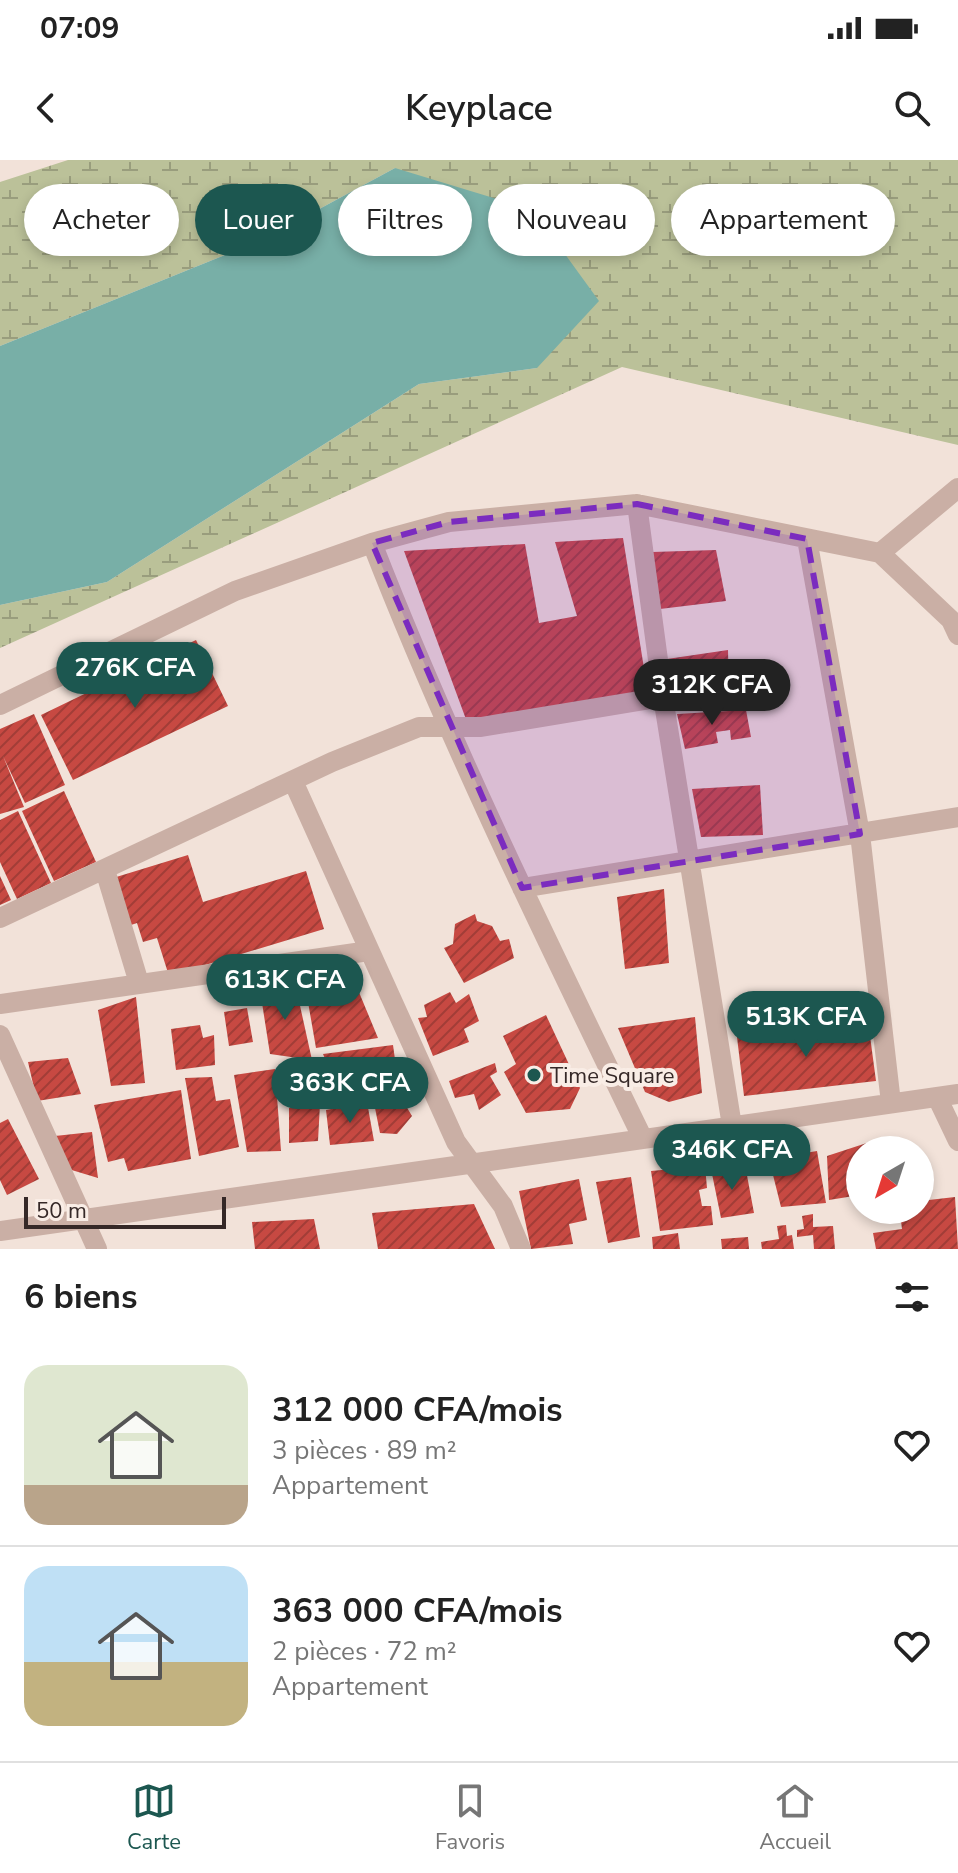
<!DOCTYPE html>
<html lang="fr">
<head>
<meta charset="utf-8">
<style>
  :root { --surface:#fff; --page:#f2f2f2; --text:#222; --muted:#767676; --line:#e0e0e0; --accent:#1c5750 }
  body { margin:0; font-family:"Nunito Sans",sans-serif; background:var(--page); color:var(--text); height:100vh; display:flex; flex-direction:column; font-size:30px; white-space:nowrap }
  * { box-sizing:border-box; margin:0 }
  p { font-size:26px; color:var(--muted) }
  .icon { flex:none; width:44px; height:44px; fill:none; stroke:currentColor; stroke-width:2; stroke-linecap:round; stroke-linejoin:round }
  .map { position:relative; height:1089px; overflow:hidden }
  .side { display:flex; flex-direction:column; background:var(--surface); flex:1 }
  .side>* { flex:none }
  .guide { position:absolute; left:24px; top:24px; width:910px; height:72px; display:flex; gap:16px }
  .needle { width:52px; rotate:219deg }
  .tools { position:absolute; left:846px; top:976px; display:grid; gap:16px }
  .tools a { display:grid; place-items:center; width:88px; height:88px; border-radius:50%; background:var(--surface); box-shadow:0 4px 12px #0003; font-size:40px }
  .scale { position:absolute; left:24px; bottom:20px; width:202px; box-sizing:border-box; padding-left:8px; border:4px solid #352827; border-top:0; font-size:22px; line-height:28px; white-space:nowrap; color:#352827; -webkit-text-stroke:6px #f9ede6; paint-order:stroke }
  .price { position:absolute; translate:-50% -68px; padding:0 18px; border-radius:28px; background:var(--accent); color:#fff; font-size:26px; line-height:52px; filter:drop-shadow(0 2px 4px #0008) }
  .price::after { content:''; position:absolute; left:50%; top:48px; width:24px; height:18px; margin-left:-12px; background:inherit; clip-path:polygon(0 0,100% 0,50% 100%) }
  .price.selected { background:#222; color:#fff }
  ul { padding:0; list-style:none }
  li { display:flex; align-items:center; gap:24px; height:200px; padding:0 24px }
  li+li { border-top:2px solid var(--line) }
  li span { display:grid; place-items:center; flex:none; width:224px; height:160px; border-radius:24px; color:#555 }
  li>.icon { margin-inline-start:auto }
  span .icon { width:96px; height:96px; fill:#fffc; stroke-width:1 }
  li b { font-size:34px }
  h2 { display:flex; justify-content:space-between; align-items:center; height:96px; padding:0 24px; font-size:34px }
  .chip { padding:0 28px; border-radius:36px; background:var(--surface); box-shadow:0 4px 12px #0003; font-size:28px; line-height:72px }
  .chip.selected { background:var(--accent); color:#fff }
  .status { display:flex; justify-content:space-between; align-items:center; height:56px; padding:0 40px; background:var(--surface); direction:ltr }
  .status svg { height:22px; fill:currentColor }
  header { display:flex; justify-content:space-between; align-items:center; height:104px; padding:0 24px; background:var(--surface); font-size:36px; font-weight:600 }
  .menu { display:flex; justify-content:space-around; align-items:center; height:112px; border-top:2px solid var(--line); background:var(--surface); font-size:22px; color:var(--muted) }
  .menu a { display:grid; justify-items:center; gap:4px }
  .menu .selected { color:var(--accent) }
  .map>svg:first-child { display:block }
  .wetland { fill:url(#wetland-marsh) }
  .water { fill:#78afa7 }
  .building { fill:url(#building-hatch) }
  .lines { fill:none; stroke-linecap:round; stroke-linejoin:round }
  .minor { stroke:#caafa5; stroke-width:20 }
  .marked { fill:#7b2cbf; fill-opacity:0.2; stroke:#7b2cbf; stroke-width:6; stroke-dasharray:16 10; stroke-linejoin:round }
  .poi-dot { fill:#1c5750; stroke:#f9ede6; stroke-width:3 }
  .labels { text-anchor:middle; stroke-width:8; stroke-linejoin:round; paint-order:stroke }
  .poi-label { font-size:22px; fill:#352827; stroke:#f9ede6; text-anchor:start }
</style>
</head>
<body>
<div class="status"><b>07:09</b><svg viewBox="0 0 49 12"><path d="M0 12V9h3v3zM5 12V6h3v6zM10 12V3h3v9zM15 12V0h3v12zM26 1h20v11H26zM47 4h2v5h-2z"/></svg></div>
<header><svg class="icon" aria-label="back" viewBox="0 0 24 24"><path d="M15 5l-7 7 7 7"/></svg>Keyplace<svg class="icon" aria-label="search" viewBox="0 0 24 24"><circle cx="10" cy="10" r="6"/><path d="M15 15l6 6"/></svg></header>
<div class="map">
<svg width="958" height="1089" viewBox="0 0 958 1089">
  <defs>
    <pattern id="wetland-marsh" width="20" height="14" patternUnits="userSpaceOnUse" patternTransform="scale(2)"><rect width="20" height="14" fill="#bbc199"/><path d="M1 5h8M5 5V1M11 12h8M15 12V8" fill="none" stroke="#999d7d"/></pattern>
    <pattern id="building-hatch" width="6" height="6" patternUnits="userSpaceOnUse" patternTransform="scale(2)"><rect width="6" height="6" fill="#c74942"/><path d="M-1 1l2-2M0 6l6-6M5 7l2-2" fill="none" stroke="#a23d37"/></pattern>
  </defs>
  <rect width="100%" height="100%" fill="#f2e2d9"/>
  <path class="wetland" d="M68,0H958V285L622,207L0,488V445L107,422L419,224L537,208L395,8L262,80L0,186V22Z"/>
  <path class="water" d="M395,8L533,50L599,141L537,208L419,224L107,422L0,445V186L262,80Z"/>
  <path class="building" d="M623,378L648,533L467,562L404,391L525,384L539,463L577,456L555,382Z
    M716,390L726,441L660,449L652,392Z
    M196,480L228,546L73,620L41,555Z
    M728,490L729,537L671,543L667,499Z
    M746,550L751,577L731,580L730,570L716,572L718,583L685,589L677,554Z
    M34,554L65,625L25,643L3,596L24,647L0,654V569Z
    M760,625L763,675L701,677L692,629Z
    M64,631L96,702L54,721L22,651Z
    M18,651L51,723L17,739L0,702V660Z
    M188,695L203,742L306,711L324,769L169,816L157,778L143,782L137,763L128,766L113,718Z
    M0,716L11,740L0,745Z
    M664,729L669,803L625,809L617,737Z
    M475,754L477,761L492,766L500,781L509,779L514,798L464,823L444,788L453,784L455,764Z
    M338,810L356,825L378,878L316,888L304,819Z
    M295,823L312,900L270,894L260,830Z
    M450,832L456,843L469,834L479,861L464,869L469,882L433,896L418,858L427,857L424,845Z
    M136,837L145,923L111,926L98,850Z
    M247,848L253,882L229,886L224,852Z
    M546,855L580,928L570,949L526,953L504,912L516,904L503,876Z
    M695,857L702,933L669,942L645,932L618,868Z
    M868,861L876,921L744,936L737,877Z
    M200,865L203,878L214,875L215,905L176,910L171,869Z
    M393,885L398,921L337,926L323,894Z
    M68,898L81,934L37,941L28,902Z
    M495,903L497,912L490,916L501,935L479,950L474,934L455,938L449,921Z
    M275,909L281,991L247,992L234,915Z
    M212,917L216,941L230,939L239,987L199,996L185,918Z
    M321,925L318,981L289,983V948L299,945L298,927Z
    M181,930L191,999L128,1011L124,998L108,1002L94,945Z
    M403,941L412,956L397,974L380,973L374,943Z
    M367,942L374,981L330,985L326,950Z
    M8,959L39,1019L7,1035L0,1020V963Z
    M92,972L98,1018L65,1008L55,976Z
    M882,978L883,990H860V1035L829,1040L827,996Z
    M817,991L826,1043L781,1047L769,999Z
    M720,1002L722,1015L746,1010L754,1053L721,1058L710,1004Z
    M705,1006L707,1028L699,1030L702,1046H711L713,1065L660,1071L651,1011Z
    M631,1017L640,1077L608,1083L596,1022Z
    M579,1019L587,1060L569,1064L573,1084L531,1089L519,1031Z
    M955,1037L958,1089H876L873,1073L902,1069L900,1054L920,1050V1041Z
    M474,1044L495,1089H378L372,1053Z
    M813,1054V1067L833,1066L835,1089H814L813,1075L797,1077V1070L804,1069L802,1056Z
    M314,1059L320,1089H255L252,1062Z
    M786,1065L787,1076L792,1075L794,1089H762L761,1082L779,1079L777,1066Z
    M678,1073L680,1089H653L652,1077Z
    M748,1077L749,1089H722L721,1079Z"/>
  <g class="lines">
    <path class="minor" d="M637,344L663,537L732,966
      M807,379L860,674L891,943
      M372,383C451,586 548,783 643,979
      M880,393L958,328
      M0,545L235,431L372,383L449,362L637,344L880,393L951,460L958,475
      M293,621L456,982L503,1046L521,1089
      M105,710L139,823
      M522,728L958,657
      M0,758L332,602L419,567H481L663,537
      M0,844L369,791
      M0,875L97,1089
      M937,937L958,981
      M0,1071L958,934"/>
  </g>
  <path class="marked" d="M637,344L807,379L860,674L522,728L372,383L449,362Z"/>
  <circle class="poi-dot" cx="534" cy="915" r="8"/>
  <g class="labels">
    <g class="poi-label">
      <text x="550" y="923">Time Square</text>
    </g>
  </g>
</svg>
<div class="tools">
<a><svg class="needle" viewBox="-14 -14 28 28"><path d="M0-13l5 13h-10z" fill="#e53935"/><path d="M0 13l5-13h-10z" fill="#767676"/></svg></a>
</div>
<div class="scale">50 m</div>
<b class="price" style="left:135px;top:550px">276K CFA</b>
<b class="price selected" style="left:712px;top:567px">312K CFA</b>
<b class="price" style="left:285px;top:862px">613K CFA</b>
<b class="price" style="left:806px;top:899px">513K CFA</b>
<b class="price" style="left:350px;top:965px">363K CFA</b>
<b class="price" style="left:732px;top:1032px">346K CFA</b>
<div class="guide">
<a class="chip">Acheter</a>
<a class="chip selected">Louer</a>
<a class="chip">Filtres</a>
<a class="chip">Nouveau</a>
<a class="chip">Appartement</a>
</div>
</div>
<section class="side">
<h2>6 biens<svg class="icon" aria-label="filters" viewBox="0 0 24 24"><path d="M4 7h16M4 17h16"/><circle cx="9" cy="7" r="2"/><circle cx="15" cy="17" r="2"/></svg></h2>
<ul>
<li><span style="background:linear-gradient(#dfe7d0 75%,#b9a48a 0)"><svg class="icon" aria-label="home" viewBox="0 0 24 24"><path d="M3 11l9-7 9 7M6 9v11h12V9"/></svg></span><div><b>312 000 CFA/mois</b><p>3 pièces · 89 m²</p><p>Appartement</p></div><svg class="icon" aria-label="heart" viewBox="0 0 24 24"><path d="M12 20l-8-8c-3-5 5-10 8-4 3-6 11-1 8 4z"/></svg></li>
<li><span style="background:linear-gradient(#bfe0f5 60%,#c2b280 0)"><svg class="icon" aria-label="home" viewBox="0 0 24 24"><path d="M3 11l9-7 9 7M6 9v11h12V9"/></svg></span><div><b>363 000 CFA/mois</b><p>2 pièces · 72 m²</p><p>Appartement</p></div><svg class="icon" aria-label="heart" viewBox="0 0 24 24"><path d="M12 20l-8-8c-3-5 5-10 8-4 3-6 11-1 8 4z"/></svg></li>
</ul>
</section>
<nav class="menu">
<a class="selected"><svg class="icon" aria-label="map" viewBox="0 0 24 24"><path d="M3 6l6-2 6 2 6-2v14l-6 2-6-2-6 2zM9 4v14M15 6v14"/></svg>Carte</a>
<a><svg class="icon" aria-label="saved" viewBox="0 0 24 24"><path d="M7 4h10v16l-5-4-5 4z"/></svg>Favoris</a>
<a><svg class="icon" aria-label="home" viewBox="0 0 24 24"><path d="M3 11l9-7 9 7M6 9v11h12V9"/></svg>Accueil</a>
</nav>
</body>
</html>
